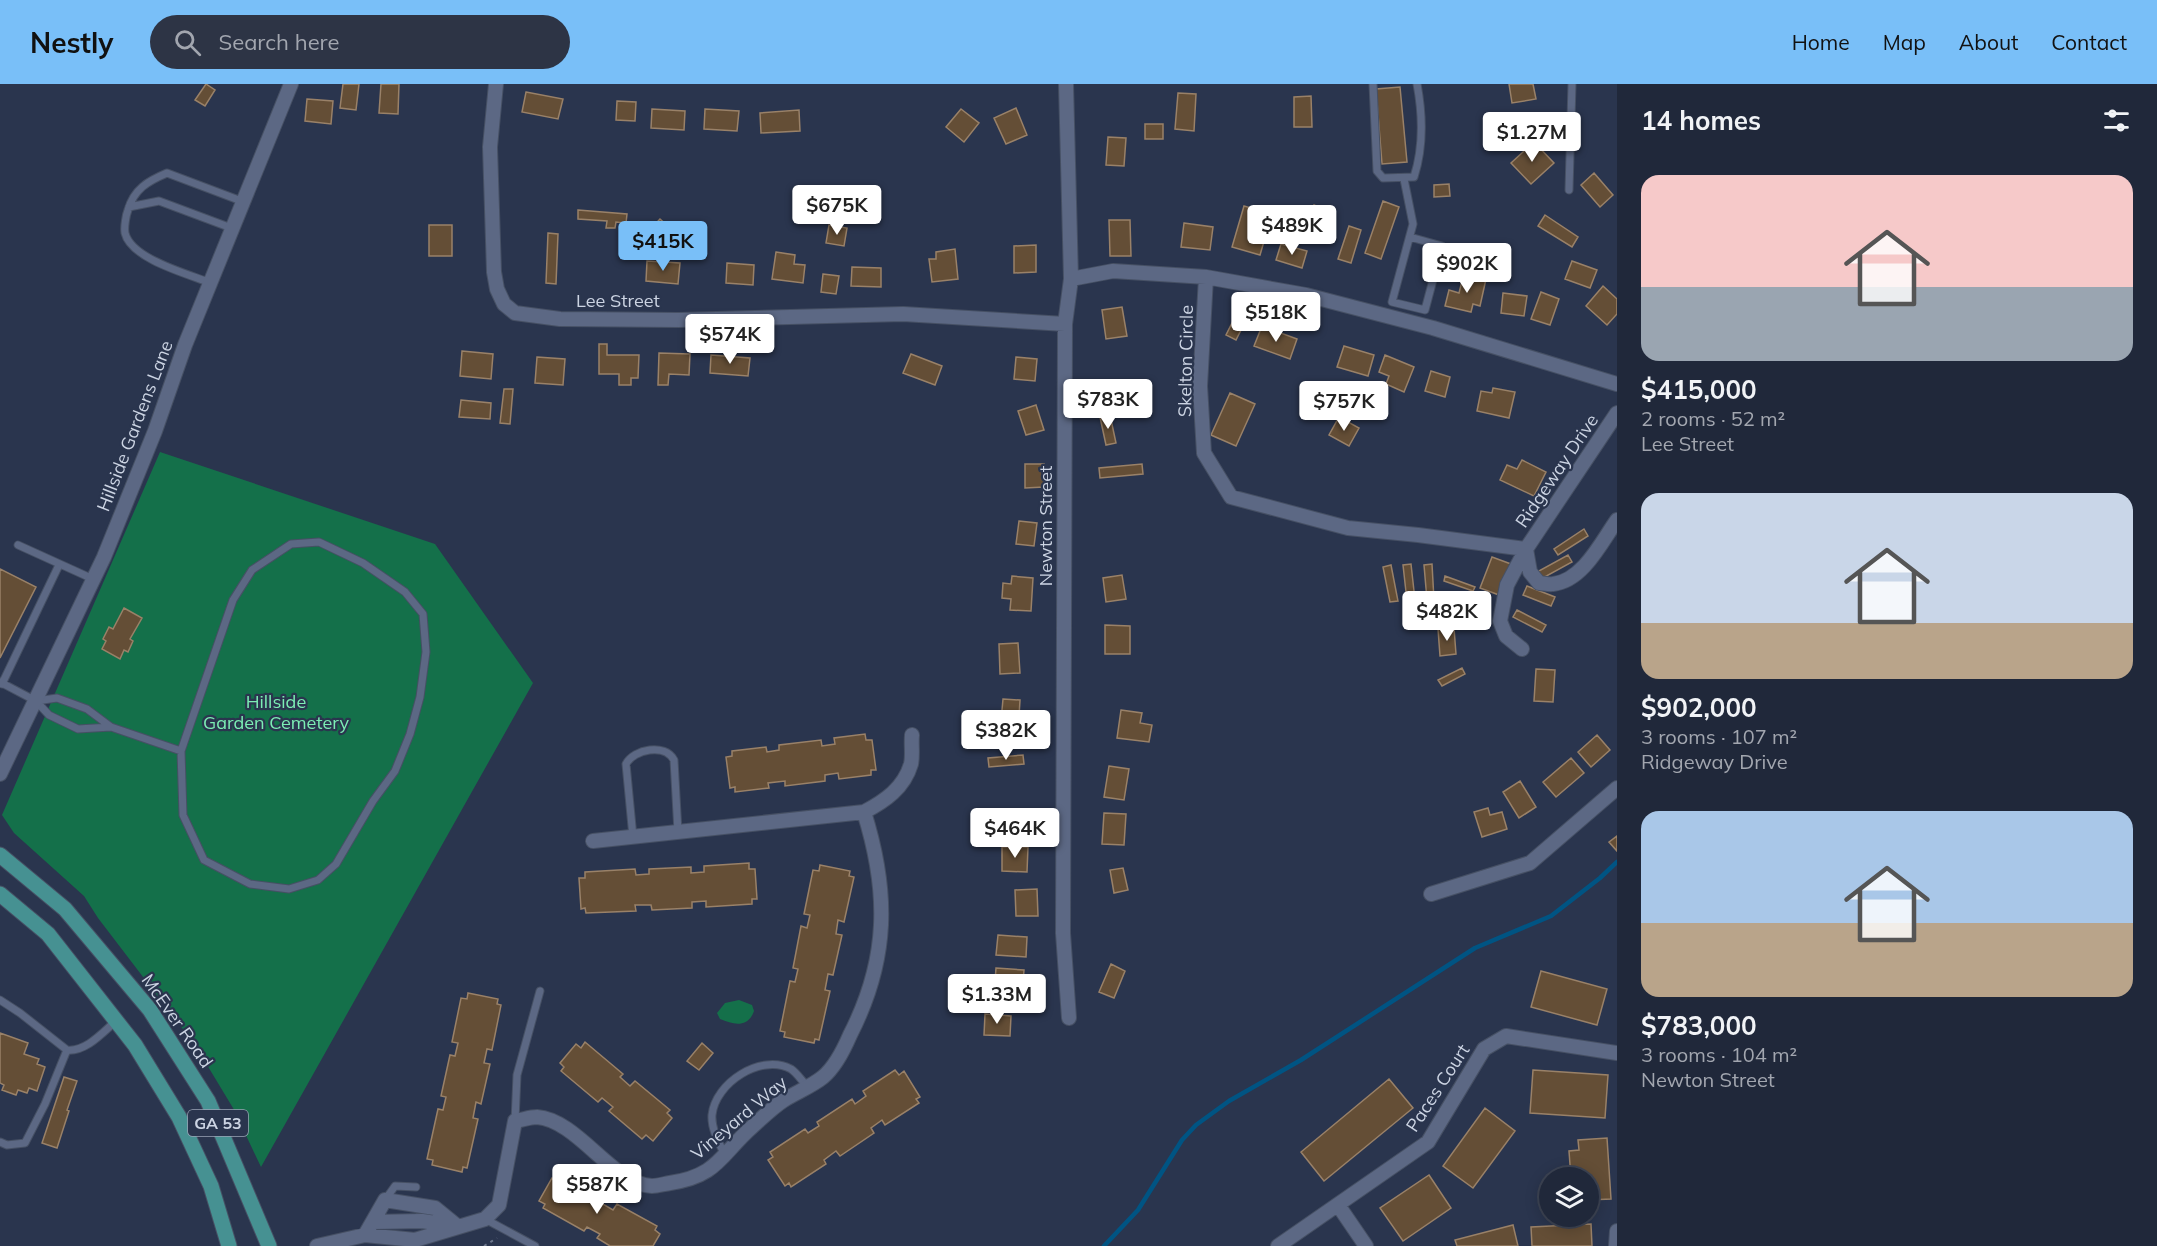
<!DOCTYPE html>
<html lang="en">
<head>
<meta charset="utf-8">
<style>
  :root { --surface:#20283a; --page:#2d3445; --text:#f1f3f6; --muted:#a2a6af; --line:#3d4454; --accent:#79bff8 }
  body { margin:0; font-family:Mulish,sans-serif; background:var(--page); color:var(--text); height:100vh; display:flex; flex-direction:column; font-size:22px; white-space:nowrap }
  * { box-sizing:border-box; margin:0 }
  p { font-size:20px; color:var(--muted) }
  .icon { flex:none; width:33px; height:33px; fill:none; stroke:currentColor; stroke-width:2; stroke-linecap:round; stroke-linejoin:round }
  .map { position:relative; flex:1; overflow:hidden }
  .panel { display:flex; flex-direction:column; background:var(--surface); width:540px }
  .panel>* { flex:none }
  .tools { position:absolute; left:1539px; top:1083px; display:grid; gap:12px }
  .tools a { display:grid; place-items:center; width:60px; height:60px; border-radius:50%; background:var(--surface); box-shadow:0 3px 15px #0003,0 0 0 2px var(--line); font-size:30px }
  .price { position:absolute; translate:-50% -51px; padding:0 14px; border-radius:6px; background:#fff; color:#222; font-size:20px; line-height:39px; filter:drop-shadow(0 2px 3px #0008) }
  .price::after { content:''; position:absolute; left:50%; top:36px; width:18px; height:14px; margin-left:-9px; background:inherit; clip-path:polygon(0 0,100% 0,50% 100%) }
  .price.on { background:var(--accent); color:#111 }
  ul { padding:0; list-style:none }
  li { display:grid; align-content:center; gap:12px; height:318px; padding:0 24px }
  li span { display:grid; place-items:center; height:186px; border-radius:18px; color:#555 }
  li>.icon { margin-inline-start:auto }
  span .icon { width:108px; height:108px; fill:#fffc; stroke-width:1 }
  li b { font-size:26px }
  h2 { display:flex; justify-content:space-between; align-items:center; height:72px; padding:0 24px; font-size:26px }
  header { display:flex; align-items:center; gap:36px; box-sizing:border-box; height:84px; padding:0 30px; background:var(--accent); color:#111 }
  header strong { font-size:28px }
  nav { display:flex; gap:33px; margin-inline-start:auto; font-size:21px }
  .search { width:420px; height:54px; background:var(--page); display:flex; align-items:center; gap:15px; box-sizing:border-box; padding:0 21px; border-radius:33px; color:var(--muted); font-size:22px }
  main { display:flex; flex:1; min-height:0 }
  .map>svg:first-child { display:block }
  .green { fill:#14704a }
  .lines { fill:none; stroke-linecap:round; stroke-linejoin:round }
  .stream { stroke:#005483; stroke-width:4.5 }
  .building { fill:#644e36; stroke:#998168; stroke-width:1.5 }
  .service-casing { stroke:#465064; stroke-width:9 }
  .minor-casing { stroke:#465064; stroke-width:16 }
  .primary-casing { stroke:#465064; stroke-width:17 }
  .path { stroke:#6e788d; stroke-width:2; stroke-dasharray:3 4.5; stroke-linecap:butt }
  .service { stroke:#5c6884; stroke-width:7 }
  .minor { stroke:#5c6884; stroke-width:14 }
  .primary { stroke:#469192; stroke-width:15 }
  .labels { text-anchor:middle; stroke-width:4.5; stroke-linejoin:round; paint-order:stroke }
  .shield { fill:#2a354e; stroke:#9ba4b6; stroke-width:1.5 }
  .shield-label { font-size:16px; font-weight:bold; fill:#ccd4e3 }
  .street-label { font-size:18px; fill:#ccd4e3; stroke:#2a354e }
  .park-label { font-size:18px; fill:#7ceeb4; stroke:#2a354e }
</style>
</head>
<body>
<header>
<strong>Nestly</strong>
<div class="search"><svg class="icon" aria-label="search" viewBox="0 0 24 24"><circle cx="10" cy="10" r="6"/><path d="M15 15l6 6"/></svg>Search here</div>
<nav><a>Home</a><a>Map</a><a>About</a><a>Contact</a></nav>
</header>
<main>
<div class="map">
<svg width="1617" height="1162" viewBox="0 0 1617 1162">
  <rect width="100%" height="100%" fill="#2a354e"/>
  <path class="green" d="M160,368L435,460L533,599L261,1083L233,1024L195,961L98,834L84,812L14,749L2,731Z
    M739,916L752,921L754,927C748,944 734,941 720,935L717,929L725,919Z"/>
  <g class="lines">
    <path class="stream" d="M1104,1162L1138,1126L1182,1056L1196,1041L1229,1017L1301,976L1475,864L1551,832L1600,794L1617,778"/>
  </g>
  <path class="building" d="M206,0L215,6L205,22L195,16Z
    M343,0H359L356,26L340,24Z
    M381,0H399L398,30L379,29Z
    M1509,0H1533L1536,15L1512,19Z
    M1400,3L1407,78L1382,80L1376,5Z
    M526,8L563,15L558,35L522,28Z
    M1178,9L1196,10L1194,47L1175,45Z
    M1311,12L1312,43H1294V13Z
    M307,15L333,17L331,40L305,37Z
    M617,17L636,18L635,37L616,36Z
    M1016,24L1027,51L1006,60L994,34Z
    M652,25L685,27L684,46L651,44Z
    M705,25L739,27L737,47L704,45Z
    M961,25L979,39L964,58L946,43Z
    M799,26L800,47L761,49L760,29Z
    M1145,40H1163V55H1145Z
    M1108,53L1126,54L1124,82L1106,81Z
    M1534,58L1554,79L1531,100L1511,79Z
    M1594,89L1613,111L1600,123L1581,101Z
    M1449,100L1450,112L1434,113V101Z
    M1383,117L1399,123L1381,175L1365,169Z
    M1314,121L1327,127L1321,142L1307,136Z
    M1244,122L1272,130L1260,171L1232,163Z
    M578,126L627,130L626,139L616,138L615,144H606L607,137L578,135Z
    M1545,131L1578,153L1572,163L1538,142Z
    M660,135L668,142L651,161L643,153Z
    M1109,136H1130L1131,172H1110Z
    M1184,139L1213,143L1210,166L1181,163Z
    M429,141H452V172H429Z
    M829,141L847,144L844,162L826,159Z
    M1349,142L1361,146L1351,179L1338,175Z
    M548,149L558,150L556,200L546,199Z
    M1281,160L1307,167L1302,184L1276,176Z
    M1467,160L1481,166L1472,184L1459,177Z
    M1036,161V188L1014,189V162Z
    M955,165L958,195L932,198L929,175H936V168Z
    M776,168L795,171L794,180L805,181L803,199L772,195Z
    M647,177L680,179L678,200L646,197Z
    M1572,177L1597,186L1590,204L1565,195Z
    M727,179L754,181L753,201L726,199Z
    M852,183L881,184V203L851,202Z
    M1464,189L1486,195L1480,222L1473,220L1471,228L1445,222L1449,206L1459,209Z
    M823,190L839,192L836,210L821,208Z
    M1603,202L1617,215V230L1607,241L1586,222Z
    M1541,208L1559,215L1550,241L1531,235Z
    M1503,209L1527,212L1524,232L1501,229Z
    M1122,223L1127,252L1106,255L1102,226Z
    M1234,235L1244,240L1236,256L1226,251Z
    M1262,242L1297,255L1290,275L1254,262Z
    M599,260H607V271H639L638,294H631V301H619V290H599Z
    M1344,262L1374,271L1368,292L1337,283Z
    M462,267L493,270L491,295L460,292Z
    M659,269L690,270L689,291L669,290L668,301H658Z
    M911,270L942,282L935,301L903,289Z
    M711,271L750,274L748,292L710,289Z
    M1385,271L1414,283L1404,308L1386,300L1389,292L1379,288Z
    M537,273L565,275L563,301L535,299Z
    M1016,273L1037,275L1035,297L1014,295Z
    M1431,287L1450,293L1445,313L1425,307Z
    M1493,304L1515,308L1509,334L1477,327L1481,307L1492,309Z
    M504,305H513L510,340L500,339Z
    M1103,305L1146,308V317L1102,315Z
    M1230,309L1255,320L1236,362L1211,351Z
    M461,316L491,319L490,335L459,333Z
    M1036,321L1044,346L1026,351L1018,327Z
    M1110,331L1116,359L1106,361L1100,333Z
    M1339,333L1359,344L1349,362L1329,351Z
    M1522,376L1546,388L1534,412L1500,396L1507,381L1517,385Z
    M1025,380H1044V403L1025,404Z
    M1142,380L1143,390L1100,394L1099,384Z
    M1019,437L1037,439L1034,462L1016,460Z
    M1584,445L1588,452L1558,471L1554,465Z
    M1568,471L1572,478L1541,495L1537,488Z
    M1492,473L1511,480L1499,511L1480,504Z
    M1411,480L1415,516L1407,517L1403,481Z
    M1432,480L1434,516H1427L1424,481Z
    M1391,481L1398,517L1390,518L1383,483Z
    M0,485L36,503L0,574Z
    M1122,491L1126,515L1106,518L1103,494Z
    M1012,492L1033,494L1031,527L1010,526L1011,515L1002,514L1003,499L1011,500Z
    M1445,492L1475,503L1473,507L1444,497Z
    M1527,502L1555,513L1551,522L1523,511Z
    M124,524L142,534L130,555L133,557L128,568L124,566L120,575L102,565L106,557L103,555L109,543L113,545Z
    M1517,526L1546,541L1542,548L1513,533Z
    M1105,541L1130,542V570H1105Z
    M1454,544L1456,570L1440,572L1438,545Z
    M1018,559L1020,589L1000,590L999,560Z
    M1462,584L1465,590L1442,602L1438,596Z
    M1536,585L1555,586L1553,618L1534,617Z
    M1003,615L1020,616L1018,649L1000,648Z
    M1121,626L1142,629L1140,639L1152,641L1149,658L1117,654Z
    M865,650L866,656H872L876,686H871V691L839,695L838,689L825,691V697L785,702V697L768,699L769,704L735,708V703L730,704L726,673L732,672V667L766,663L767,668L779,666V661L821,656L822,662L835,660L834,654Z
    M1597,651L1610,666L1591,683L1578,668Z
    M1023,671L1024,680L989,683L988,674Z
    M1571,674L1584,689L1556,713L1543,698Z
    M1109,682L1129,685L1124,716L1104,713Z
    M1520,697L1536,723L1519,734L1503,708Z
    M1488,724L1490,731L1502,728L1507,745L1482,753L1474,728Z
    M1104,729L1126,730L1124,761L1102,760Z
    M1617,752V767L1609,758Z
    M1002,763H1028L1027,788L1002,787Z
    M749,779V785H755L757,815H752V820L706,823V817L692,818V824L652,826L651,821H635L636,827L586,829L585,824L581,825L579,794H585V788L635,785L636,791L649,790V785L691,783V789L704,788V782Z
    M820,781L850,787L849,792L854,793L844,838L838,836L836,850L842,851L833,891L828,890L825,906L830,907L819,956L815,955L814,959L784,953L785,948L780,947L790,897L795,898L798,885L793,884L801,842L807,844L810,831L804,830L813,786L819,787Z
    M1123,784L1128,806L1114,809L1110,786Z
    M1037,805L1038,832H1016L1015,806Z
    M998,851L1027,853L1026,873L996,871Z
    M1111,880L1125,887L1114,914L1099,908Z
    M996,884L1024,886L1022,913L994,912Z
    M1541,887L1607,905L1597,941L1531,923Z
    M468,909L498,915L497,920L501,921L492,966L487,965L484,979L490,980L481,1020L476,1018L473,1034L478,1035L467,1084L463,1083L462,1088L432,1081L433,1076L427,1075L438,1025L443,1026L446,1013L441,1012L450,971L455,972L458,959L452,958L461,914L467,915Z
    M985,930L1011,932L1010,952L984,951Z
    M0,949L28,959L24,970L39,975L37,980L45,983L37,1007L29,1004L27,1009L18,1006L16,1011L2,1006L4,1001L0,999Z
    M585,958L623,990L620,993L630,1002L635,997L670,1026L667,1029L672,1034L653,1057L646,1051L642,1055L609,1027L613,1023L602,1014L598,1018L561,987L564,983L560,979L576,960L581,964Z
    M702,959L713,969L699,986L687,977Z
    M895,986L899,991L904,987L920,1013L916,1015L919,1019L885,1041L882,1036L871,1044L874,1049L840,1072L836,1067L824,1076L826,1080L791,1103L789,1099L785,1102L768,1076L773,1073L770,1068L805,1045L808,1049L819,1042L817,1038L852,1015L855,1020L866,1012L863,1007Z
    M1533,986L1608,991L1605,1034L1530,1029Z
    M64,993L77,997L67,1026L69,1027L57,1064L42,1059Z
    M1389,995L1413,1024L1324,1097L1301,1068Z
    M1485,1024L1515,1047L1473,1104L1443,1082Z
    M1607,1054L1611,1115L1588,1116V1094H1571L1569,1067L1579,1066L1578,1056Z
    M561,1091L604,1115L601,1119L613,1126L617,1120L657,1142L655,1146L660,1150L653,1162H610L597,1154L600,1150L587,1143L584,1147L543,1124L545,1120L539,1117L552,1094L558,1097Z
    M1429,1091L1451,1124L1403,1157L1380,1124Z
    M1591,1140L1592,1162H1532L1531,1143Z
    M1513,1141L1518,1162H1457L1455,1156Z"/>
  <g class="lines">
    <defs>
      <path id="service" d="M1373,0L1377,87L1383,94L1414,93C1424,62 1423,32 1417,0
        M1404,95L1413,140L1392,218L1425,226L1442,162L1410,153
        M1569,106L1572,0
        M129,123L159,117L234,145
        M211,199C188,190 131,175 125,149C124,143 126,131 128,126C134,105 148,97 167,89L244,118
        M18,461L93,495
        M0,598L36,617L49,631L78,645L111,643L87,625L57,614L36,617
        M2,600L59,481
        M111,643L181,667L233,516L252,486L291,460L319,458L363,479L405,508L423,530L426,568L420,613L410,650L395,687L373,717L336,780L318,796L289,805L250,800L204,776L183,731L181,667
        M633,753L626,680C634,665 665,659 674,676L678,748
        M0,916L20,929L67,966C86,968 103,948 117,936
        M515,1037L517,991L540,907
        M0,1058L7,1061L25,1059L45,1020L67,966
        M725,1071C719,1059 711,1045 712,1031C715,999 761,969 791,985C797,989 802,997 807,1002
        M385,1116L395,1102L416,1103
        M485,1135L535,1162"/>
      <path id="minor" d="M496,0L490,63L494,188L497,205L504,220L515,229L560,235L679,236L903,230L1065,240
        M1066,0L1071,195L1065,240L1063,849L1069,934
        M1206,193L1200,302L1204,369L1231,413L1348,444L1418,451L1526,465
        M1071,195L1113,187L1206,193L1306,211L1433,244L1617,300
        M1526,465L1530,488L1539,499C1543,499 1549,501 1553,500C1583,497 1602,457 1617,436
        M1522,565L1506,552L1500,537L1507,501L1526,465L1617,329
        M0,690L104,473L155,347L185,261L291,0
        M864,728C885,717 904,704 911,680C913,672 911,660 912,651
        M1431,810L1530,779L1617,704
        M1338,1121L1366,1162
        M373,1138L422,1137L455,1142
        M365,1151L385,1116L435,1124L457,1142
        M317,1162L365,1151L415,1156L485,1135L499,1121L515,1037C522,1036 530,1033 537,1033C578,1036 613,1101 652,1102C657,1102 664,1100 670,1099C718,1092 720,1071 753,1042C763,1033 773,1023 784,1016C797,1008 812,1002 823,993C835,983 844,965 850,951C889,875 889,808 864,728L593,757
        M1278,1162L1428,1058L1484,965L1506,952L1617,969
        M1616,1162L1617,1147"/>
      <path id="primary" d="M0,771L65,825L150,926L208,1017L269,1162
        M0,810L48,850L135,961L179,1033L211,1102L229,1162"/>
    </defs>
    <use href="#service" class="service-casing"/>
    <use href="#minor" class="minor-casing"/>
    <use href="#primary" class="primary-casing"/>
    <path class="path" d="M484,1162L497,1154"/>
    <use href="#service" class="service"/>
    <use href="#minor" class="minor"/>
    <use href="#primary" class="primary"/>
  </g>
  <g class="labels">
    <rect class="shield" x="188" y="1026" width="60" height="26" rx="4.5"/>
    <g class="shield-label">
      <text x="218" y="1045">GA 53</text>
    </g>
    <g class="street-label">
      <text x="618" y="223">Lee Street</text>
      <text transform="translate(1186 277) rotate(-89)" y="6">Skelton Circle</text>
      <text transform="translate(135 342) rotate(-69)" y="6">Hillside Gardens Lane</text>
      <text transform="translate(1557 387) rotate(-56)" y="6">Ridgeway Drive</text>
      <text transform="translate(1046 442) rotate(-90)" y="6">Newton Street</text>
      <text transform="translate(177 937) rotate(55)" y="6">McEver Road</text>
      <text transform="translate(1438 1004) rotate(-57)" y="6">Paces Court</text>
      <text transform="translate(739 1034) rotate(-40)" y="6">Vineyard Way</text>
    </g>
    <g class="park-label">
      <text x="276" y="624">Hillside<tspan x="276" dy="21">Garden Cemetery</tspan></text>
    </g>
  </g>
</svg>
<div class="tools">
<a><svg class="icon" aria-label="layers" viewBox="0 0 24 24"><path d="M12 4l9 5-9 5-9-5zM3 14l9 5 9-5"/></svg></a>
</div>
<b class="price" style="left:1532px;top:79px">$1.27M</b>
<b class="price" style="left:837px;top:152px">$675K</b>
<b class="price" style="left:1292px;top:172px">$489K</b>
<b class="price on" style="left:663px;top:188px">$415K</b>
<b class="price" style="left:1467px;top:210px">$902K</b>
<b class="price" style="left:1276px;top:259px">$518K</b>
<b class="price" style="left:730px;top:281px">$574K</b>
<b class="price" style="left:1108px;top:346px">$783K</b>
<b class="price" style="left:1344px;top:348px">$757K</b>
<b class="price" style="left:1447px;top:558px">$482K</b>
<b class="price" style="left:1006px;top:677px">$382K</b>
<b class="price" style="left:1015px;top:775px">$464K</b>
<b class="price" style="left:997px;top:941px">$1.33M</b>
<b class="price" style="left:597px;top:1131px">$587K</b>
</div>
<section class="panel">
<h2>14 homes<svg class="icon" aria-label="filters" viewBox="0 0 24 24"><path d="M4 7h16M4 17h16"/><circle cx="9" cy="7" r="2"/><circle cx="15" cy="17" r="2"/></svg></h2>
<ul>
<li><span style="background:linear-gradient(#f6c9c9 60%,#9aa5b1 0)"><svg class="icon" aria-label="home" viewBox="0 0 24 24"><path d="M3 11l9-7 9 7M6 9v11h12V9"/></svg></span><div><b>$415,000</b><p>2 rooms · 52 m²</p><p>Lee Street</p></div></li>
<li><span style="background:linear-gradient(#c9d6e8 70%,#b9a48a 0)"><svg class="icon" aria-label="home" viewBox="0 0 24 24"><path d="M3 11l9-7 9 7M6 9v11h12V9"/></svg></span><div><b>$902,000</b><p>3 rooms · 107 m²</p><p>Ridgeway Drive</p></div></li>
<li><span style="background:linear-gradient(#a9c7e8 60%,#b9a48a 0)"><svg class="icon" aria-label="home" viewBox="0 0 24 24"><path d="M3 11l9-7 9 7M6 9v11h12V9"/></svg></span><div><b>$783,000</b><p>3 rooms · 104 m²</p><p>Newton Street</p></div></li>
</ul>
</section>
</main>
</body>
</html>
